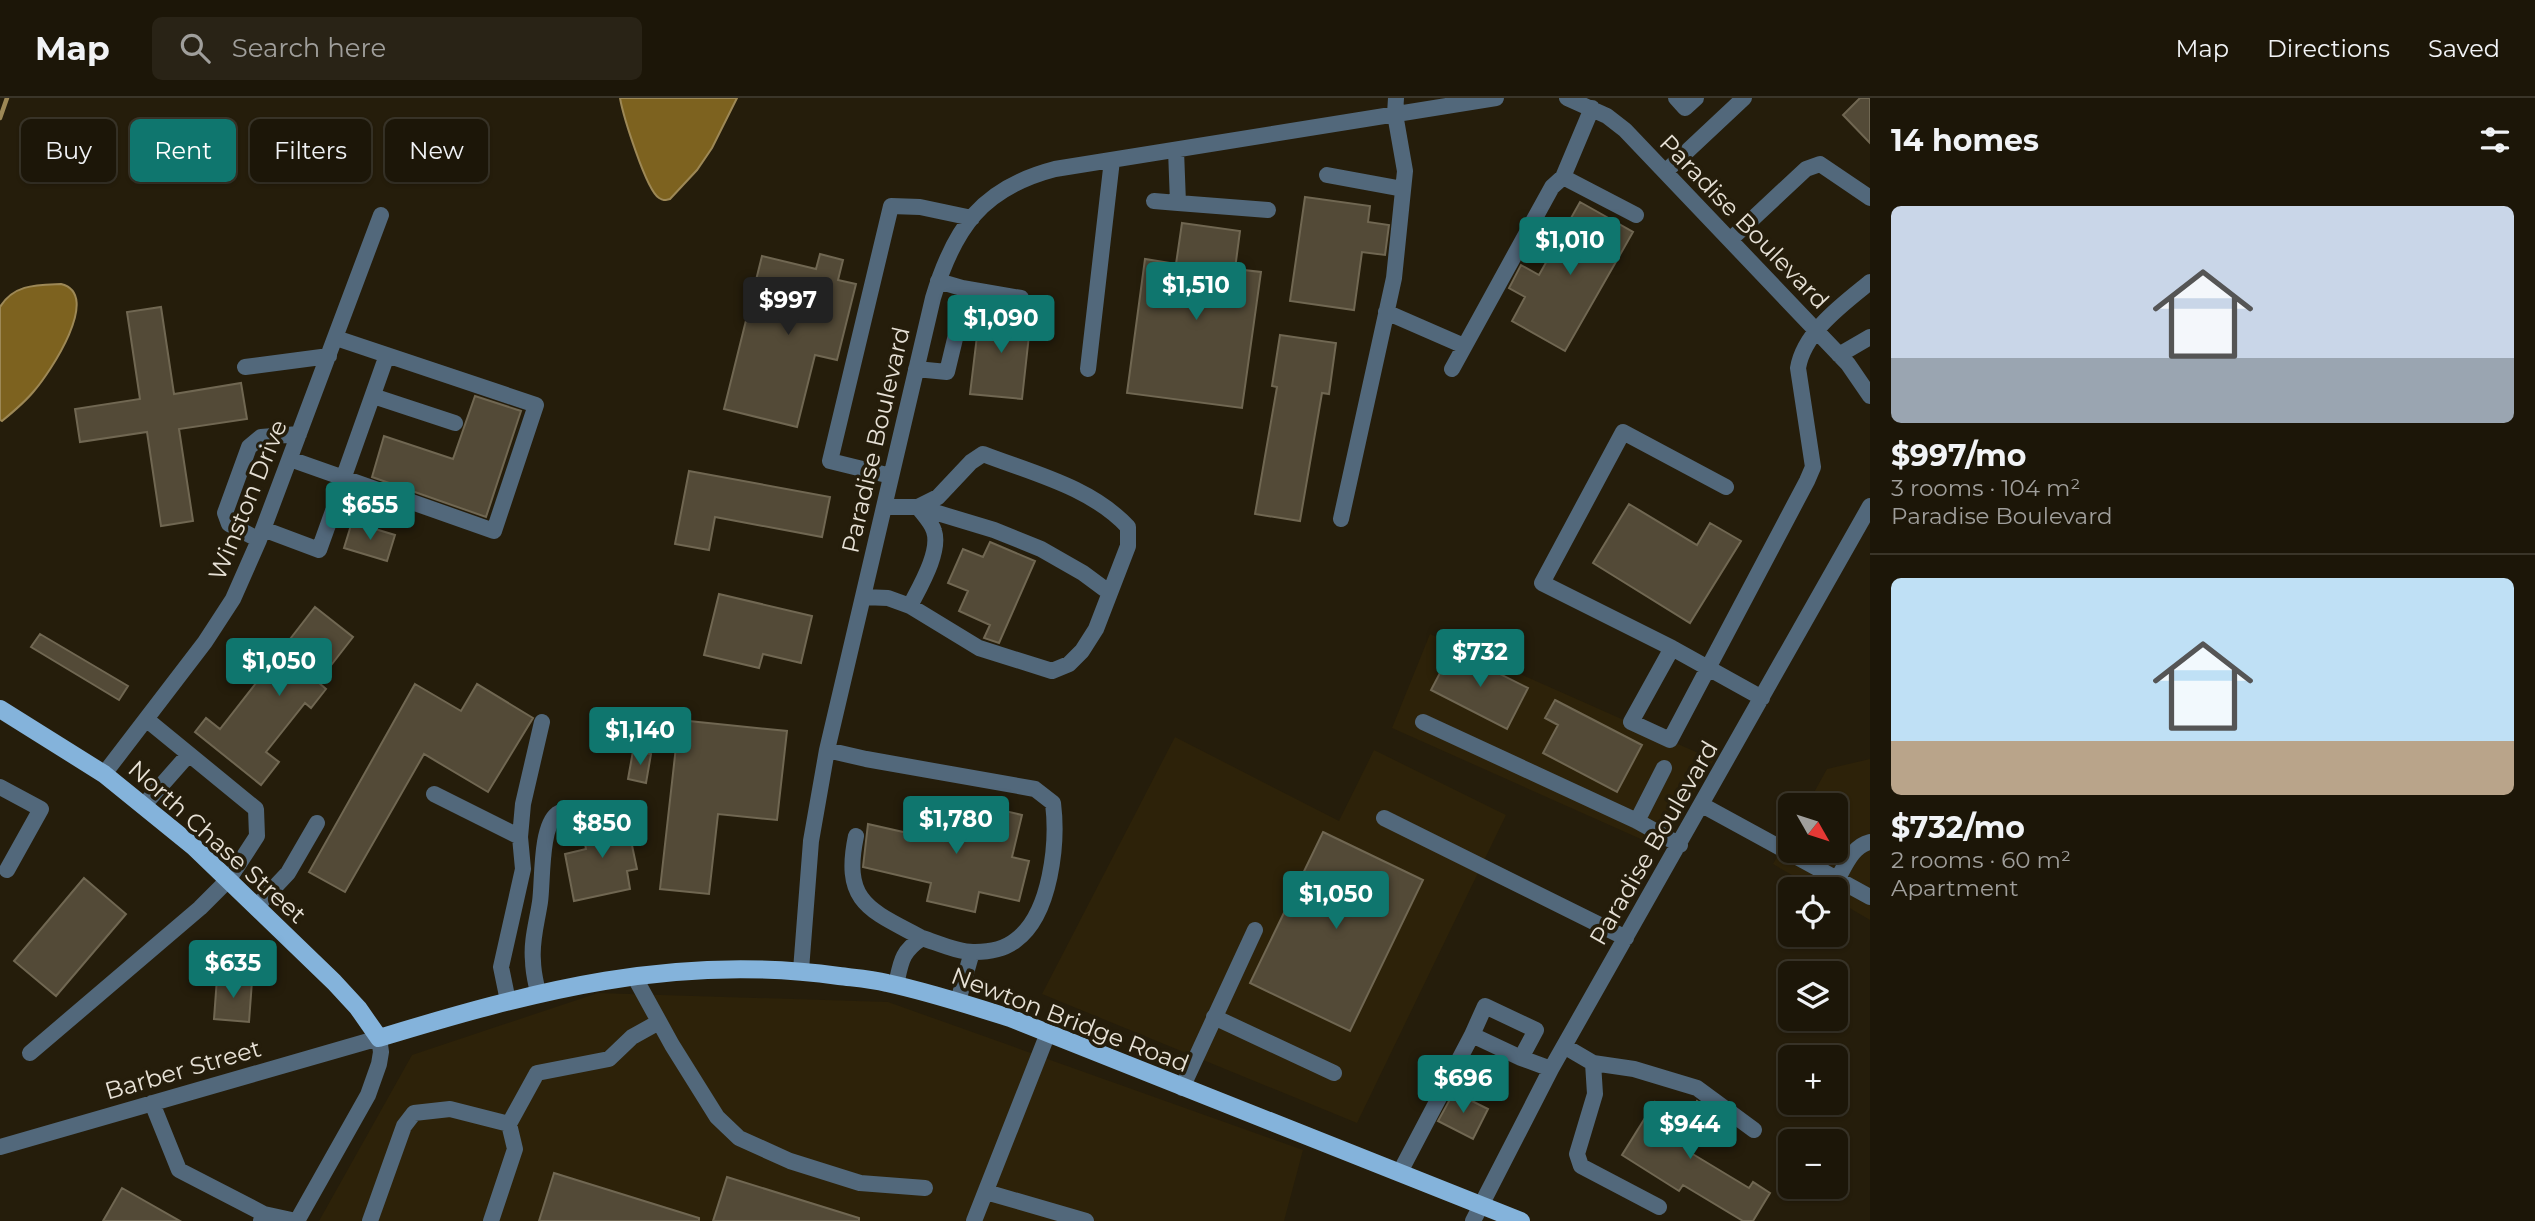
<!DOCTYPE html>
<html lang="en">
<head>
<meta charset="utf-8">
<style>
  :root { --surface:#1c1608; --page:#292316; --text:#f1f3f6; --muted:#a09f9c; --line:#3a3529; --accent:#0f766e }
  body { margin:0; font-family:Montserrat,sans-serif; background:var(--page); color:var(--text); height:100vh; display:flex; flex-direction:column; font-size:26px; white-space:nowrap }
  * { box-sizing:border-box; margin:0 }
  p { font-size:23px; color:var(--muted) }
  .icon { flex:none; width:38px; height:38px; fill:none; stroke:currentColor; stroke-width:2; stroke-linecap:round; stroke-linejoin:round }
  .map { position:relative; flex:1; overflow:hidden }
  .side { display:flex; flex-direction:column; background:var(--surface); width:665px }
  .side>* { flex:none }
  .banner { position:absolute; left:21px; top:21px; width:665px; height:63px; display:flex; gap:14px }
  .needle { width:46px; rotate:129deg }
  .tools { position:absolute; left:1778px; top:695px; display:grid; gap:14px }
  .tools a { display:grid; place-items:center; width:70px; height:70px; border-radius:10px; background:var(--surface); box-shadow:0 2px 5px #0004,0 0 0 2px var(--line); font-size:35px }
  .price { position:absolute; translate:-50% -60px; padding:0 16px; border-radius:7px; background:var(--accent); color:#fff; font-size:23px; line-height:46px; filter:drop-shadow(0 2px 4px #0008) }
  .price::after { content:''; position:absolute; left:50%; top:42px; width:21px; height:16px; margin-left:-10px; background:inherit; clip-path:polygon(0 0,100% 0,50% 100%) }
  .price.current { background:#222; color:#fff }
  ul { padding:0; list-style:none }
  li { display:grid; align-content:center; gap:14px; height:371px; padding:0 21px }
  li+li { border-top:2px solid var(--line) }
  li span { display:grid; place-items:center; height:217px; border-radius:10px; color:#555 }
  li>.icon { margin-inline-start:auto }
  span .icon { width:126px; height:126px; fill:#fffc; stroke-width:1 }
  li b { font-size:30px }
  h2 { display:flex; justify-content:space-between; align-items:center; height:84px; padding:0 21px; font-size:30px }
  .chip { padding:0 24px; border-radius:10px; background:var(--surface); box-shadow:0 2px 5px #0004,0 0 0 2px var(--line); font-size:24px; line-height:63px }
  .chip.current { background:var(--accent); color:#fff }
  header { display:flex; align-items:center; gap:42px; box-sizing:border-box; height:98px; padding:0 35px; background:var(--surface); border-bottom:2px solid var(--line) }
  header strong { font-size:33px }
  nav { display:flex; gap:38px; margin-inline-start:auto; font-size:24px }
  .search { width:490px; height:63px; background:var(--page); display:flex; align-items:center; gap:18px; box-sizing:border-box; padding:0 24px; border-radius:10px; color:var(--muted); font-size:26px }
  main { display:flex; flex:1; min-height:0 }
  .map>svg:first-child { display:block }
  .built { fill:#2d2209 }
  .water { fill:#7d621f; stroke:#9d8856; stroke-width:2 }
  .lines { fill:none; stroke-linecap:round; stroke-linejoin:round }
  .stream { stroke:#9d8856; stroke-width:4.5 }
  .building { fill:#534a37; stroke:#706752; stroke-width:2 }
  .minor { stroke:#52687b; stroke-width:16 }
  .major { stroke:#84b3db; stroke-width:18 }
  .labels { text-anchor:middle; stroke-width:7; stroke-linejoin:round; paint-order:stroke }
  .street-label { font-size:24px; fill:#e7e1d6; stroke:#251d0b }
</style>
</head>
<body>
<header>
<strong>Map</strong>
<div class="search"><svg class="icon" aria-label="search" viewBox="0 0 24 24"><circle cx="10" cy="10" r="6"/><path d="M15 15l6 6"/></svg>Search here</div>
<nav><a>Map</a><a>Directions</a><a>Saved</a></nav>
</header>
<main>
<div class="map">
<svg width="1870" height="1123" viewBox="0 0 1870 1123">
  <rect width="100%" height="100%" fill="#251d0b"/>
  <path class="built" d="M1430,536L1714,662L1661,750L1392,630Z
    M1175,639L1339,723L1374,652L1506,717L1357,1025L1042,896Z
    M1870,661V822L1836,802V791H1816L1773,766L1790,736V752H1836V707H1807L1827,671Z
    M598,895L888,904L1303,1052L1284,1123H319L412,957Z"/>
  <path class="water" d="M737,0L712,50L697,72L670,101C665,102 664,103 659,100C646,92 623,17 620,0Z
    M61,186C103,196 49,276 34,293C25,304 13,314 2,323L0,322V209C14,186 37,187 61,186Z"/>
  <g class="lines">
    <path class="stream" d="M0,20L7,0"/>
  </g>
  <path class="building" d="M1860,0H1870V45L1843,17Z
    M1305,99L1370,108L1368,124L1389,127L1385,157L1362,154L1354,212L1290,203Z
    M1580,104L1633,134L1565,253L1512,223L1525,199L1509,190L1521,167L1539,177Z
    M1182,125L1240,133L1235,171L1261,174L1242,310L1127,295L1145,161L1176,166Z
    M820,156L843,162L838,182L856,186L837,262L815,257L797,329L724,311L762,158L816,171Z
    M161,209L174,296L241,285L247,321L179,331L193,423L161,428L147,334L80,344L75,311L140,301L127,214Z
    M980,213L1031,219L1022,301L970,296Z
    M1280,237L1336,245L1329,296L1322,295L1300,423L1255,416L1277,289L1272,288Z
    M475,298L521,313L486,419L372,379L384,338L453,361Z
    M689,373L830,399L822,439L715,419L709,452L675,446Z
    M1629,406L1697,447L1710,425L1741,443L1690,525L1593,465Z
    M352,424L395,437L387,463L344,450Z
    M990,444L1035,463L999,545L984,540L990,527L959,513L968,493L948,485L963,451L983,459Z
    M719,496L812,518L801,565L763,556L759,570L704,557Z
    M315,509L353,539L318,584L326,591L311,610L305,605L266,654L279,664L261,687L195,634L206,620L220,631L264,575L273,582L289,561L280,554Z
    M40,536L128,588L119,602L31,549Z
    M1452,552L1528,590L1507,631L1431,592Z
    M415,586L461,613L477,586L533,620L488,694L424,656L345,794L309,774Z
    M1555,602L1642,647L1617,694L1543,655L1558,627L1545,620Z
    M679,622L787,633L777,722L718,716L709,796L660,791Z
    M633,653L651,656L646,685L628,681Z
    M953,701L1022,717L1012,759L1029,763L1019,803L979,794L975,814L927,803L931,785L863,769L868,726L943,743Z
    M626,719L637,771L627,773L630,791L574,803L565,756L586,751L581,726Z
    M1323,734L1423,782L1350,933L1250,885Z
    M84,780L126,816L56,898L14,863Z
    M217,880L252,883L249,924L214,921Z
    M1454,994L1488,1011L1473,1041L1438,1023Z
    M1697,1003L1715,1016L1691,1055L1749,1090L1753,1084L1770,1095L1753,1123H1743L1683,1087L1679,1093L1622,1057L1655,1004L1685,1023Z
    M554,1075L699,1120V1123H539Z
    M727,1079L859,1120V1123H713Z
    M122,1090L180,1123H103Z"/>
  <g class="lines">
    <path class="minor" d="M1567,0L1607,18L1625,32L1848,266L1870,298
      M1676,0L1685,10L1696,0
      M1176,52L1178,105L1268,112
      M1665,74L1744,0
      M1327,77L1403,91
      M1563,79L1636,117
      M1154,103L1178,105
      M1730,142L1806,71L1820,66L1870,100
      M938,183L962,190L1021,200
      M1386,214L1464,248
      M1839,257L1870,239
      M245,269L329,258
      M916,271L947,274L967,191
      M1088,271L1112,62
      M1452,271L1552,89L1563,79L1592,10
      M373,298L455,325
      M290,361L494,433L536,307L336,240
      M891,378L830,363L891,108L920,109L972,120
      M343,381L387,257
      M884,409H918L994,432L1041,451L1083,475L1110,495
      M1341,421L1394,180L1405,73L1395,16L1396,0
      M263,431L319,452L333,413
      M259,442L229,426L225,415L249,349L261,339L299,336
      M863,499L888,500L910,508L979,550L1052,573L1069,566L1082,553L1096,531L1128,448V429C1091,389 1032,375 983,356L971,364L938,399L918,409
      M910,508C919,490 941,454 934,433C932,425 923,416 918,409
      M1672,550L1542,485L1623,334L1726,389
      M1762,600L1672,550L1631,624L1670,642L1807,383L1813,369L1798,270C1804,234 1843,206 1870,184
      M1423,624L1637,723L1680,747
      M827,652L866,661L1035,691L1053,705C1058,745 1051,816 1016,842C1005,851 989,854 975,854C959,855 938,845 922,840C901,854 901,864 896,887
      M104,676L205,544L233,501L259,442L381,117
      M0,689L41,711L7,772
      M434,696L520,739
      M144,707L189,656
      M1702,707L1870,799
      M1384,720L1626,840
      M1637,723L1664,670
      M856,738C842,805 870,812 922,840
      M1838,780C1846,766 1853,748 1870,744
      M257,808L288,775L317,725
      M801,872L811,743L827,652L933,200C954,130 982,90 1055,71L1496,0
      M634,878L672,947L717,1019L739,1040L790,1063L860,1085L925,1090
      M538,895C536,885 533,874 533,863C531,843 537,824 540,804C543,784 540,729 557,716C568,707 605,711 620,711
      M508,903L501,869L523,771L520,739L523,706L542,624
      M958,903L972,854
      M1214,919L1334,975
      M1472,937L1485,908L1536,932L1521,960
      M1564,948L1593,965L1595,996L1577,1056L1581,1068L1659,1109
      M30,955L200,810L229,781L257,738L256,711L146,621
      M1593,965L1634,971L1697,990L1754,1032
      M1182,990L1255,832
      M152,1005L179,1072L264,1116L261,1123
      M0,1049L379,940L381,954L379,966L368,997L297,1123
      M1400,1074L1472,937L1521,960L1551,971
      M986,1094L1086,1123
      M264,1116L296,1123
      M370,1123L404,1028L414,1015L450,1011L509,1026
      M491,1123L515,1051L509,1026L537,975L609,961L632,939L659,924
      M974,1123L1048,935
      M1473,1123L1551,971L1870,408"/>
    <path class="major" d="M0,611L104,676L194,749L334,884L358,910L379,940C534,893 675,855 839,878C855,880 871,881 887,885C929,894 969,907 1010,920L1521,1123"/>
  </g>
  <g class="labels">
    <g class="street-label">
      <text transform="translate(1744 124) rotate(46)" y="8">Paradise Boulevard</text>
      <text transform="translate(876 342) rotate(-77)" y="8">Paradise Boulevard</text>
      <text transform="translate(248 402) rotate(-68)" y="8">Winston Drive</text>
      <text transform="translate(217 744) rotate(42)" y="8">North Chase Street</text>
      <text transform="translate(1654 745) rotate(-60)" y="8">Paradise Boulevard</text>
      <text transform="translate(1070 922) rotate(21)" y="8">Newton Bridge Road</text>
      <text transform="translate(183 972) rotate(-16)" y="8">Barber Street</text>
    </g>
  </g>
</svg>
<div class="tools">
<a><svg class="needle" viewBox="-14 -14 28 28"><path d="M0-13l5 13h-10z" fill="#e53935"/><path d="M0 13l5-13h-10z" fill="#a09f9c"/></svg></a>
<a><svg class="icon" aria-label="locate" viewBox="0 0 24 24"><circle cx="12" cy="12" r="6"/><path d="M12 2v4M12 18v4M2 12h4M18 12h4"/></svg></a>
<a><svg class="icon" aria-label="layers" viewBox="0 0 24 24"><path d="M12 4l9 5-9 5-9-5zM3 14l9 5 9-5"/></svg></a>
<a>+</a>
<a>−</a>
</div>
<b class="price" style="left:1570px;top:179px">$1,010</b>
<b class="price" style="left:1196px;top:224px">$1,510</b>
<b class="price current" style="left:788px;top:239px">$997</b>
<b class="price" style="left:1001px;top:257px">$1,090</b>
<b class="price" style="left:370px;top:444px">$655</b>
<b class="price" style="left:1480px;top:591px">$732</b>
<b class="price" style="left:279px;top:600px">$1,050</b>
<b class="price" style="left:640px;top:669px">$1,140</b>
<b class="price" style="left:956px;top:758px">$1,780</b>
<b class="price" style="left:602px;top:762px">$850</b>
<b class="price" style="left:1336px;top:833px">$1,050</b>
<b class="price" style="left:233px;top:902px">$635</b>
<b class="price" style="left:1463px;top:1017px">$696</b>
<b class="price" style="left:1690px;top:1063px">$944</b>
<div class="banner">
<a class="chip">Buy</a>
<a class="chip current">Rent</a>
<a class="chip">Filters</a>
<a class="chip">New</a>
</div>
</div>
<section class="side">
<h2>14 homes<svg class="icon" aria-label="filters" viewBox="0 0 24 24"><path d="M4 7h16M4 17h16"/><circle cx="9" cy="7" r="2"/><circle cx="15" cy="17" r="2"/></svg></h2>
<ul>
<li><span style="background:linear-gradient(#c9d6e8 70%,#9aa5b1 0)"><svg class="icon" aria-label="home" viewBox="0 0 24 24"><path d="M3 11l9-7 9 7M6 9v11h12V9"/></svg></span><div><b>$997/mo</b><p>3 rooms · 104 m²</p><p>Paradise Boulevard</p></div></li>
<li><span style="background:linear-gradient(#bfe0f5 75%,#b9a48a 0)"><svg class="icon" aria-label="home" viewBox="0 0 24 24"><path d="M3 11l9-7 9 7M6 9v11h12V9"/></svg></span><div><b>$732/mo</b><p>2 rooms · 60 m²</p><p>Apartment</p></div></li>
</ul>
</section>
</main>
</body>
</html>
